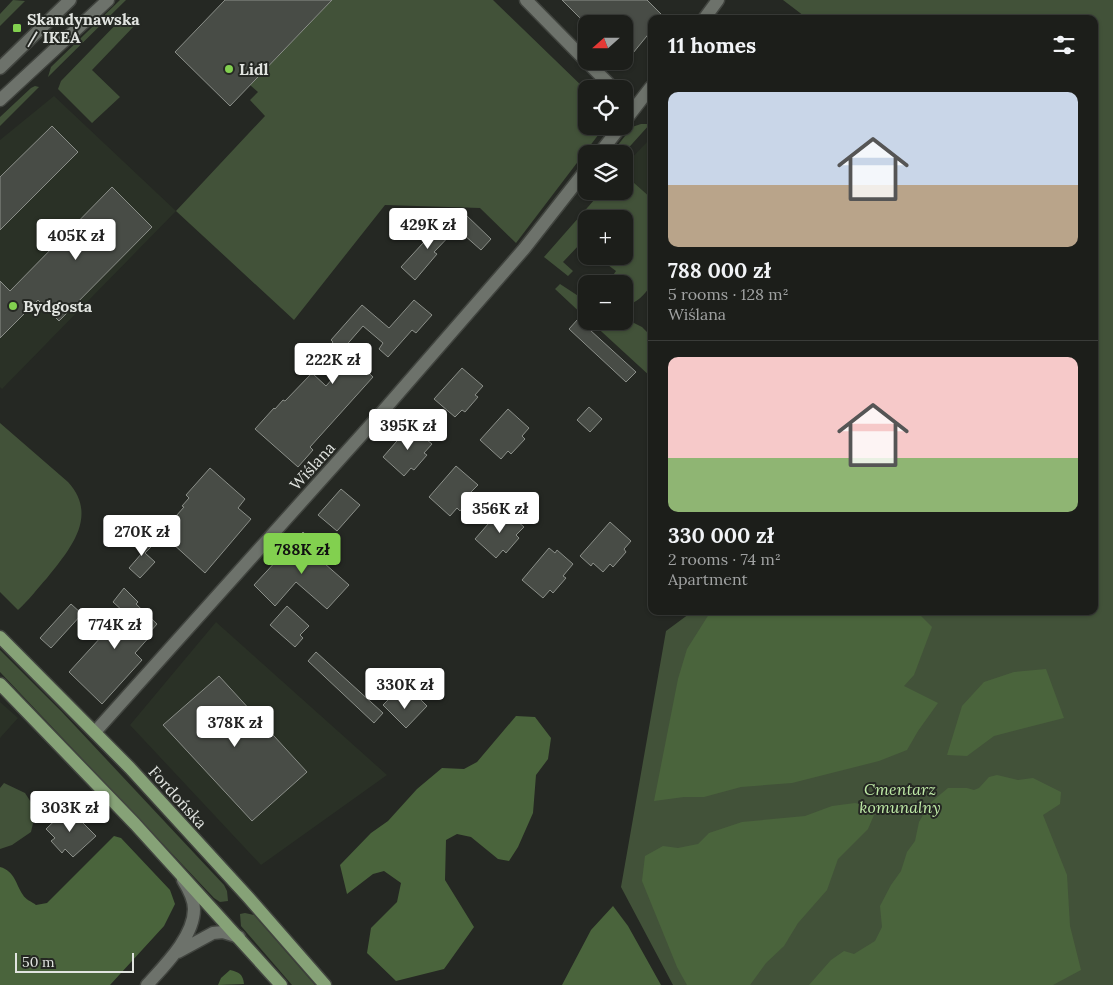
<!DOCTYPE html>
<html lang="en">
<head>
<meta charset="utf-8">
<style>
  :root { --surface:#1c1e1a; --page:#292b27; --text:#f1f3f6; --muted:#a0a2a2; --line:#3a3c39; --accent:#82d04f }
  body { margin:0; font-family:Lora,serif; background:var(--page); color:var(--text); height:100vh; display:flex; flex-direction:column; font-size:19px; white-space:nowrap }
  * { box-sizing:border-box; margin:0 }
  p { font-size:16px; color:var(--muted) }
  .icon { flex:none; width:28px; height:28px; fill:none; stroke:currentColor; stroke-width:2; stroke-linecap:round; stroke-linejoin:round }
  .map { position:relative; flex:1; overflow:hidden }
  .details { position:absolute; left:648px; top:15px; width:450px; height:600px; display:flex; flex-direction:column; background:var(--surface); border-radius:10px; box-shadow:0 1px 4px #0004,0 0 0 1px var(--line) }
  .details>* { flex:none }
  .needle { width:32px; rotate:249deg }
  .tools { position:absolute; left:578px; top:15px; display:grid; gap:10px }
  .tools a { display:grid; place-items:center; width:55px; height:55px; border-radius:10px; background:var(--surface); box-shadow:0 1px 4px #0004,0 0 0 1px var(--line); font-size:25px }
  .scale { position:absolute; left:15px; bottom:12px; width:119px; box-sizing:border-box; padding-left:5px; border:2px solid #e1e4e0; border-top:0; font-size:14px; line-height:18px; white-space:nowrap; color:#e1e4e0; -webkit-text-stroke:4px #252823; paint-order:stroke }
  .price { position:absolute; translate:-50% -42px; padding:0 11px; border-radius:5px; background:#fff; color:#222; font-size:16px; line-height:32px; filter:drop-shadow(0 1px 2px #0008) }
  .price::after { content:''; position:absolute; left:50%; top:30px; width:15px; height:11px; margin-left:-8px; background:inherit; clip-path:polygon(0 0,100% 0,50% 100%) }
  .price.current { background:var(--accent); color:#111 }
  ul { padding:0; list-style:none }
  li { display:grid; align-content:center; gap:10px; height:265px; padding:0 20px }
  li+li { border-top:1px solid var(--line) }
  li span { display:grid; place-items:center; height:155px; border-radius:10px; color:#555 }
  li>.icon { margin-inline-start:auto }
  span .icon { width:90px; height:90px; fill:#fffc; stroke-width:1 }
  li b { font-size:21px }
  h2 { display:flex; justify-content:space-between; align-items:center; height:60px; padding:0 20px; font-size:21px }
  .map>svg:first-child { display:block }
  .built { fill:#2a3126 }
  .green { fill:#425239 }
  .forest { fill:#4a643c }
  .building { fill:#484c46; stroke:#8b8f89 }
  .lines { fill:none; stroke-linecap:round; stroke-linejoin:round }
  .minor-casing { stroke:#41443f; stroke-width:15 }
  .major-casing { stroke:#41443f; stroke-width:15 }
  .minor { stroke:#6d726b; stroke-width:12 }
  .major { stroke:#86a277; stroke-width:12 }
  .poi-dot { fill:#82d04f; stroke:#252823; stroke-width:2 }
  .labels { text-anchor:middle; stroke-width:4; stroke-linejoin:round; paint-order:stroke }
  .poi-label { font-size:16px; font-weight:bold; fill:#e1e4e0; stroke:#252823; text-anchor:start }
  .street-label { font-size:16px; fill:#e1e4e0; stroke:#252823 }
  .park-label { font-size:16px; font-style:italic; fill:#bfeaa7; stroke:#252823 }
</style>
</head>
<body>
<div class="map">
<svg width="1113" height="985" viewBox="0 0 1113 985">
  <rect width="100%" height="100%" fill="#252823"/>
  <path class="built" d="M54,96L176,211L2,389L0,387V140Z
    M649,140L651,142V198L624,174V166Z
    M216,622L387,775L261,865L130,725Z
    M0,702L18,718L0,738Z"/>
  <path class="green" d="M13,0L25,1L0,26V14Z
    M120,0H126L48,77L51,67Z
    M332,0H493L586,90V126H605L516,243L480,208L385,205L294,320L176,211L265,116L250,100L258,92L250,85Z
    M783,0H1113V985H673L621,887L666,631L689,614L687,611H1094V19H808Z
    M127,13L137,23L92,70L120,97L92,123L58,89L61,81Z
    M35,86L39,87L0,126V117L31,88Z
    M641,124H650L623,154H611L632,127Z
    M624,174L651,198V286C643,295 637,305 624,304V284H607L616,271L596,256H624V219H586V248L580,244L563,262L573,271L568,276L544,257L602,191H624Z
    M560,284L586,301V318L555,289Z
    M624,318L642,327L651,336V377L590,321H624Z
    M0,423L68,482C99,516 70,549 47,578C37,589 29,600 18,610L0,592Z
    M0,650L62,712L224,885L227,891L228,901L220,902L214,898L0,672Z
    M4,783L25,793L36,810L31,832L12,845L0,849V788Z
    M245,913L254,915L315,985H292L241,926L240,914Z"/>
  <path class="forest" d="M711,611H916L932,627L914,675L904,686L938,703L918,731L907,750L879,761L792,783L741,787L704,797H684L654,801L678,679L687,649Z
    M1046,669L1064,718L994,736L967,756L947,755L962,706L984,682L1014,672Z
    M516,716L535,717L551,738L548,759L536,775L533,813L518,847L509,861L498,859L471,837L457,834L446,840L445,880L474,927L444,969L396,981L367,953L371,928L397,902L401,883L384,871L373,874L347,894L340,865L371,833L388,821L417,789L442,768L464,769L477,762Z
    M997,775L1018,780L1033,778L1061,792L1060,804L1043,815L1067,875L1070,926L1081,970L1053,985H809L831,960L844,951L854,954L875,941L882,927L880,906L891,885L901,871L907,852L915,841L919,822L930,803L948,788H967L974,790L979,788L989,777Z
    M855,803L873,807L874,815L868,829L838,859L827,890L798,923L784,946L766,963L750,985H687L677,967L642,881L645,856L663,846L678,848L698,844L709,833L742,822L805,816L832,806Z
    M114,836L121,838L170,890L175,904L164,926L110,985H0V867C15,871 16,885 23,895C25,899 32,902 36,905L47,903Z
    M613,906L628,926L661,985H562L591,930Z
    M230,970C239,972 243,974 244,984L218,985L221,978Z"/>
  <path class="building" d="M225,0H332L230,106L175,52Z
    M562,0H647L666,19H651V31L624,64V24H586Z
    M52,126L78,152L0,230V177Z
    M112,187L152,227L59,321L38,300L0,338V281L10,291Z
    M466,215L491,239L481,250L455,227Z
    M445,219L456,229L434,252L437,254L415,280L401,267Z
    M414,300L432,315L416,333L412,330L388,357L379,349L383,343L363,326L343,349L373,377L310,447L313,450L298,467L255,429L274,408L275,409L283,400L285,401L312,373L326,386L343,367L329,355L332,352L327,349L333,342L331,340L362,305L389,328Z
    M578,319L636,372L626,382L569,329Z
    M462,368L483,386L475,395L478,397L465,412L462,410L455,417L434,399Z
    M589,407L602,419L590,432L577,420Z
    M508,409L529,428L522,436L525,439L511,454L508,451L501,459L480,440Z
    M410,426L432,444L424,453L427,455L414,470L411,468L404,476L383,457Z
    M456,466L478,485L470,493L473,496L460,511L457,508L450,516L429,497Z
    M210,468L245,499L238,508L251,519L205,573L161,533L184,507L182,506L189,498L186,495Z
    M341,489L360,505L337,531L318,515Z
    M502,508L524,527L516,535L519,538L506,553L503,550L496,558L475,539Z
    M610,522L631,541L624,549L626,552L613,567L610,564L603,572L593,563L591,566L580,556Z
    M303,532L322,550L316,556L349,585L327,609L296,582L275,606L254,585Z
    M142,535L153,545L145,553L155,562L140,578L129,568L142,553L133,545Z
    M549,548L555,553L557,550L573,564L563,576L566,578L553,593L550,590L543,598L522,580Z
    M124,588L138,602L136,604L157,624L150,632L152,634L135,653L142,660L102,704L69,672L124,612L113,602Z
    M71,604L82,614L51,648L40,638Z
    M287,606L309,626L300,635L303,638L295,647L270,625Z
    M316,652L383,713L374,723L308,661Z
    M219,676L307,772L252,821L163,725Z
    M393,695L405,706L416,695L427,706L406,728L383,705Z
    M68,808L96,836L73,857L65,849L62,853L51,841L55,838L46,829Z"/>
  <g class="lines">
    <defs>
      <path id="minor" d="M526,0L586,61
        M704,19L718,0
        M586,61L614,89
        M0,68L70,0
        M624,97L635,108
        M0,100L108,0
        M624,122L651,87
        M599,154L621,126
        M95,732L383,411L524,249L586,170
        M178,952L213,933L223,932L239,937
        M147,985C164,966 194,937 194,909C194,899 188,888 183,880"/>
      <path id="major" d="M0,637L130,768L248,897L325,985
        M0,684L135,824L281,985"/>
    </defs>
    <use href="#minor" class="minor-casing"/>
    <use href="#major" class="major-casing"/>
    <use href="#minor" class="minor"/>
    <use href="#major" class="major"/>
  </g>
  <g class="poi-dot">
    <rect x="12" y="23" width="10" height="10" rx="2.5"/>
    <circle cx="229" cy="69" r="5"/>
    <circle cx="13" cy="306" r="5"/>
  </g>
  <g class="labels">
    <g class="poi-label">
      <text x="27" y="25">Skandynawska<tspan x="27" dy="18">/ IKEA</tspan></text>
      <text x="239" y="75">Lidl</text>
      <text x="23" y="312">Bydgosta</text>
    </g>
    <g class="street-label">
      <text transform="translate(312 466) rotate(-48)" y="6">Wiślana</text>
      <text transform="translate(178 797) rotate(48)" y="6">Fordońska</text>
    </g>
    <g class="park-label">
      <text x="900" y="795">Cmentarz<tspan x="900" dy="18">komunalny</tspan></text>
    </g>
  </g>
</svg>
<div class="tools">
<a><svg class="needle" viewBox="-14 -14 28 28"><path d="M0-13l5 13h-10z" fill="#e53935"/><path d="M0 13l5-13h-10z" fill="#a0a2a2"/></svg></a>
<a><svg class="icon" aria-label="locate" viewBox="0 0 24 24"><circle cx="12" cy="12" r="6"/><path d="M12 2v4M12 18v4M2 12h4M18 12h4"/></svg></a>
<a><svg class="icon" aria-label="layers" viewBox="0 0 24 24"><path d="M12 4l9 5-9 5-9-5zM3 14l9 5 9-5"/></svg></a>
<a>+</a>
<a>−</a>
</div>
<div class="scale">50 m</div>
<b class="price" style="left:428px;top:250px">429K zł</b>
<b class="price" style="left:76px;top:261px">405K zł</b>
<b class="price" style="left:333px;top:385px">222K zł</b>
<b class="price" style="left:408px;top:451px">395K zł</b>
<b class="price" style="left:500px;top:534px">356K zł</b>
<b class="price" style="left:142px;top:557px">270K zł</b>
<b class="price current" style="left:302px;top:575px">788K zł</b>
<b class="price" style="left:115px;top:650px">774K zł</b>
<b class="price" style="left:405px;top:710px">330K zł</b>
<b class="price" style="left:235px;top:748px">378K zł</b>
<b class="price" style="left:70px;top:833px">303K zł</b>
<section class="details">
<h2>11 homes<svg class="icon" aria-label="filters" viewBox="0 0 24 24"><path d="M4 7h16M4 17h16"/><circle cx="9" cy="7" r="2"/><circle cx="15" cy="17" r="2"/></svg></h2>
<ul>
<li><span style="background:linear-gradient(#c9d6e8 60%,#b9a48a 0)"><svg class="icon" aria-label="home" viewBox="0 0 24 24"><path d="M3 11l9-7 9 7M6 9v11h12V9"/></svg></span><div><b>788 000 zł</b><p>5 rooms · 128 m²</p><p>Wiślana</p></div></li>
<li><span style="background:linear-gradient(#f6c9c9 65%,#8fb573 0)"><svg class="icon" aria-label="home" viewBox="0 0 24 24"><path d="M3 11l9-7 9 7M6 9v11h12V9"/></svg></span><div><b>330 000 zł</b><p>2 rooms · 74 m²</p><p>Apartment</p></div></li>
</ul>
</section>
</div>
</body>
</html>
